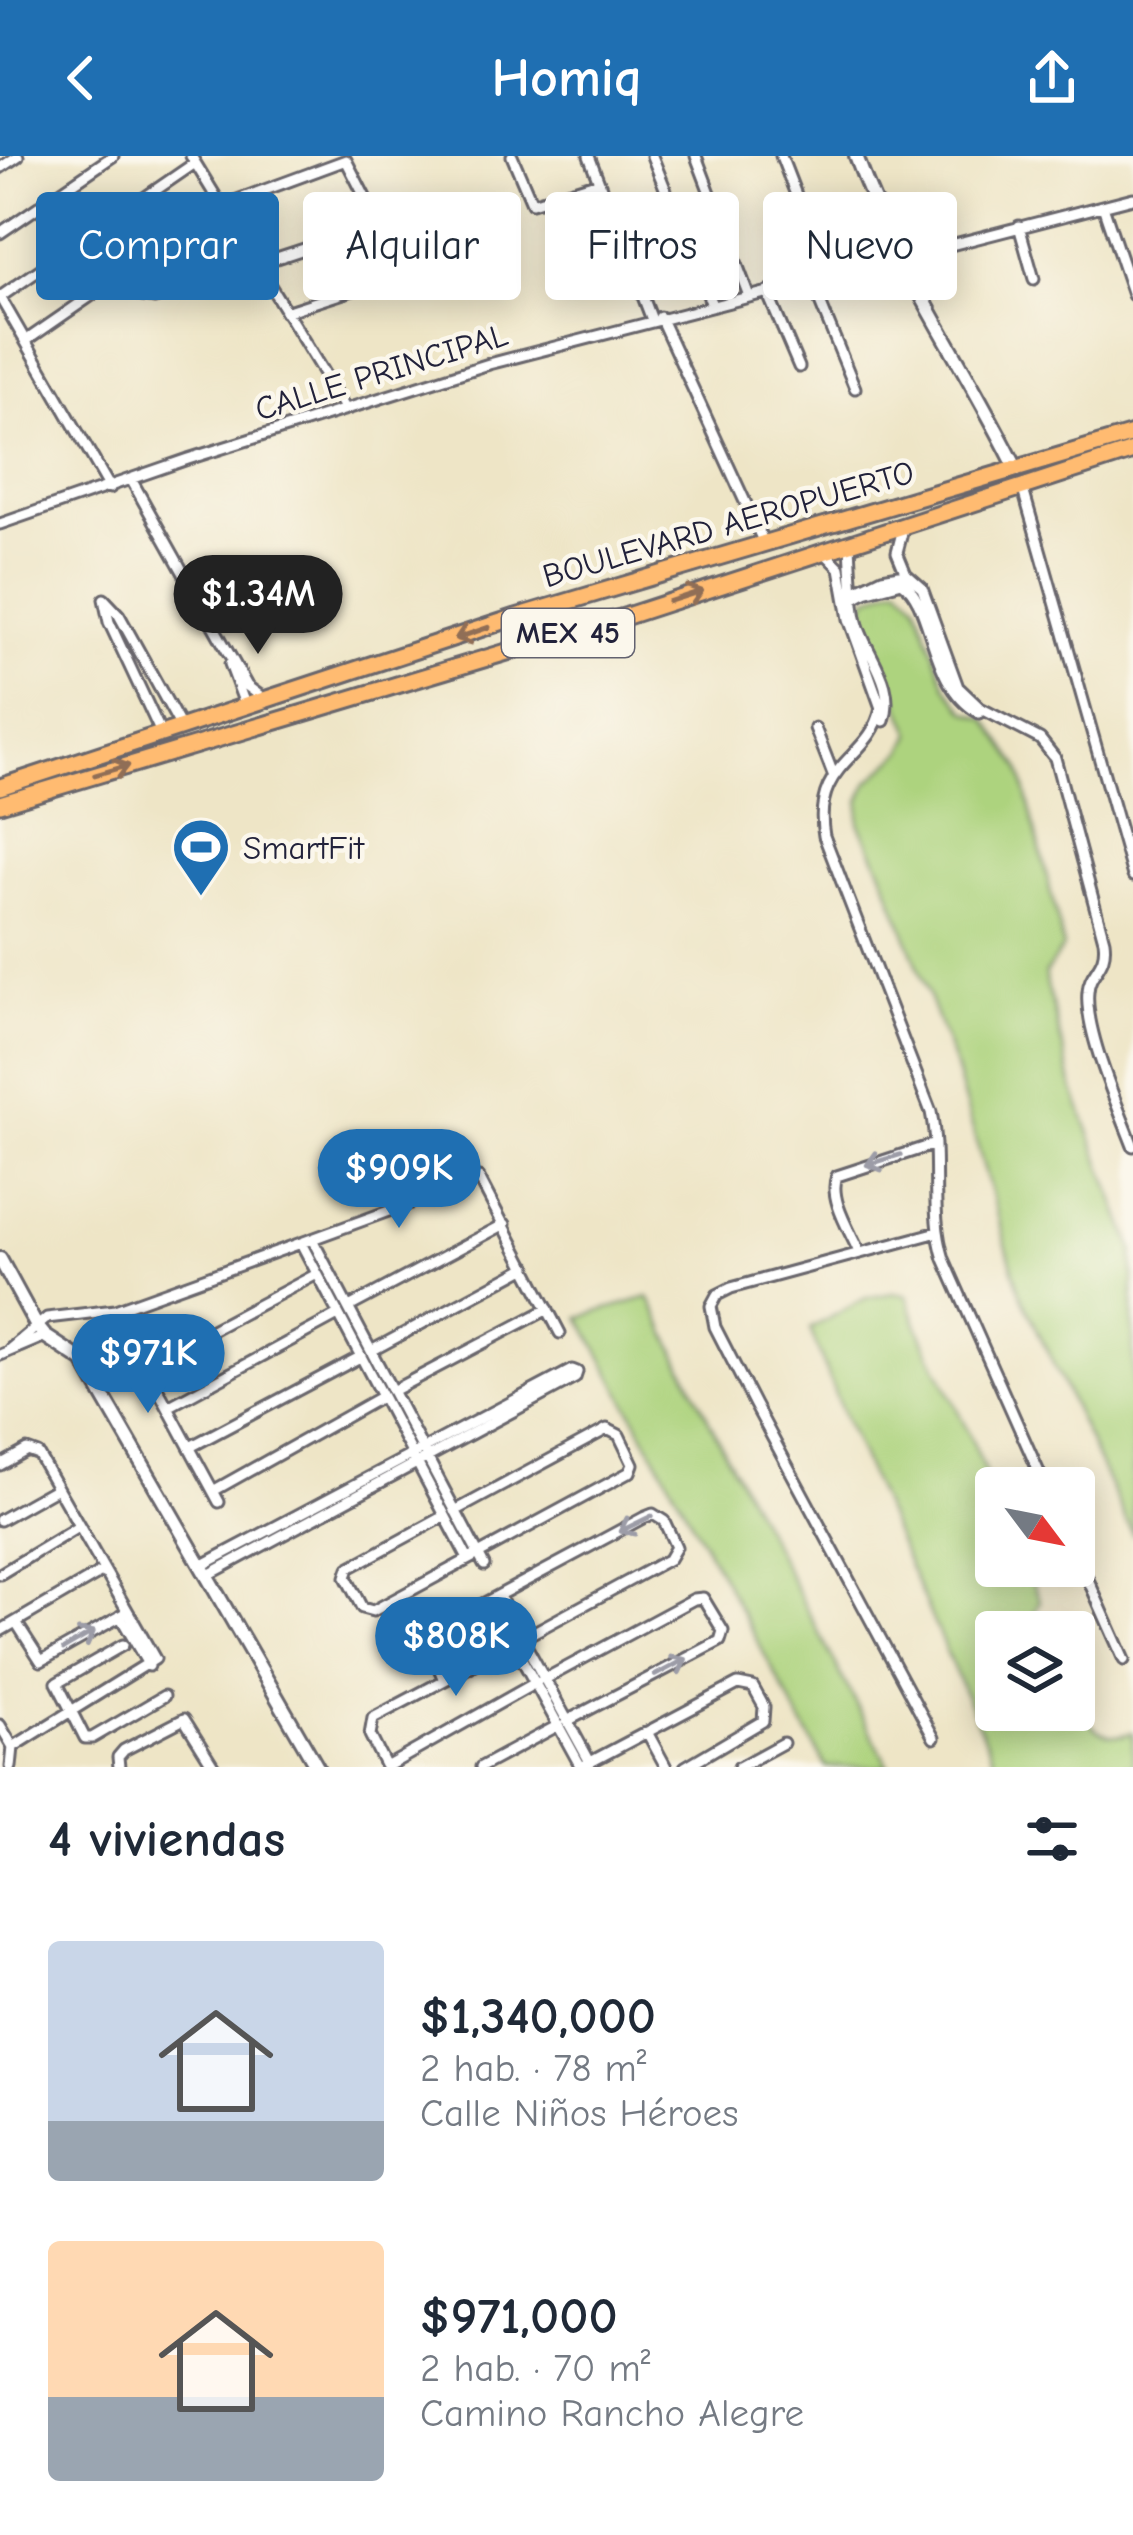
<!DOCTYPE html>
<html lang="es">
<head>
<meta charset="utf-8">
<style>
  :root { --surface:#fff; --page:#f2f2f3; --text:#1f2937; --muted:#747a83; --accent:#1f6fb2 }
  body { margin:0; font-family:"Comic Neue",sans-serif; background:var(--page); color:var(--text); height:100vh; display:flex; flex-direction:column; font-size:45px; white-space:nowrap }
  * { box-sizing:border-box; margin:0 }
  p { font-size:39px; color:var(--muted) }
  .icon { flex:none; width:66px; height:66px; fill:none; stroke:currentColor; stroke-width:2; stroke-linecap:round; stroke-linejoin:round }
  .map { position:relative; height:1611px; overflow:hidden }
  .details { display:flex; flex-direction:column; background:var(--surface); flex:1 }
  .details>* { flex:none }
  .top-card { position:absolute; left:36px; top:36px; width:1062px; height:108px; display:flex; gap:24px }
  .needle { width:78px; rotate:122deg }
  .fabs { position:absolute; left:975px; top:1311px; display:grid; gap:24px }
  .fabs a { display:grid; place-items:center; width:120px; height:120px; border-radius:12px; background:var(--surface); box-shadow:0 6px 30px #0003; font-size:60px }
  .price { position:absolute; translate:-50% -102px; padding:0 27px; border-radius:42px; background:var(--accent); color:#fff; font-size:39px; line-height:78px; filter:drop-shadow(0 3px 6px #0008) }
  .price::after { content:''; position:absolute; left:50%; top:72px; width:36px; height:27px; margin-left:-18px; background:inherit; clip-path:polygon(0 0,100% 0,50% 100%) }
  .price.active { background:#222; color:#fff }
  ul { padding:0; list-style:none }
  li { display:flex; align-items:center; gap:36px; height:300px; padding:0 48px }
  li span { display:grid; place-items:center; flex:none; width:336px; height:240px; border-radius:12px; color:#555 }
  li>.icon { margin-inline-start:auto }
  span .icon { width:144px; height:144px; fill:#fffc; stroke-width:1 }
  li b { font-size:51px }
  h2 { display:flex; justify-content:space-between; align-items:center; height:144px; padding:0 48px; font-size:51px }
  .tag { padding:0 42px; border-radius:12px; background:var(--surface); box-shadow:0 6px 30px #0003; font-size:42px; line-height:108px }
  .tag.active { background:var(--accent); color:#fff }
  header { display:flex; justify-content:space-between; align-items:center; height:156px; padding:0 48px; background:var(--accent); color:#fff; font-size:54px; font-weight:700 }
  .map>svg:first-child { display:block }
  .green { fill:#add37e; stroke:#687a5c; stroke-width:3 }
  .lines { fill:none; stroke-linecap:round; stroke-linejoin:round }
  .minor-casing { stroke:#69666c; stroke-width:15 }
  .tertiary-casing { stroke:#69666c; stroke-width:18 }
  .trunk-casing { stroke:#69666c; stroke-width:21 }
  .minor { stroke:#fff; stroke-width:9 }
  .tertiary { stroke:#fff; stroke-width:12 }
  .trunk { stroke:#ffbb71; stroke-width:15 }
  .oneway { stroke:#906e56 }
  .oneway2 { stroke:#9c9ca7 }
  .labels { text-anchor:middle; stroke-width:9; stroke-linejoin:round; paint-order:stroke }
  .shield { fill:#fbf7ec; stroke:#636270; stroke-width:3 }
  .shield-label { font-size:30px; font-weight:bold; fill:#22223b }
  .street-label { font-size:33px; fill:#22223b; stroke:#fbf7ec }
  .poi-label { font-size:33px; fill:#22223b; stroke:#fbf7ec; text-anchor:start }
</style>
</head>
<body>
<header><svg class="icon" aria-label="back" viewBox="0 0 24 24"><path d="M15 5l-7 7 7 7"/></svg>Homiq<svg class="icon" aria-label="share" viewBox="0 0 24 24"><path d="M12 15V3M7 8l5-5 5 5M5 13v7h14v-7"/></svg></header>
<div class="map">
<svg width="1133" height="1611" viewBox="0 0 1133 1611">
  <rect width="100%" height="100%" fill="#fbf7ec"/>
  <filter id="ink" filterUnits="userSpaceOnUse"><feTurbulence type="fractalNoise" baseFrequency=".00833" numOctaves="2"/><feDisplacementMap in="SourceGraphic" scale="24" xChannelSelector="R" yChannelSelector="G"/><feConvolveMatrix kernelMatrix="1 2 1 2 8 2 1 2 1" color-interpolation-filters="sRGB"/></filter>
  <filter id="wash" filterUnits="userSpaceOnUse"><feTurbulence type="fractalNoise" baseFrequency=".004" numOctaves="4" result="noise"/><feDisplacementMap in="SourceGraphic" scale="48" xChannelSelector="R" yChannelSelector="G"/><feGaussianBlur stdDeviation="2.7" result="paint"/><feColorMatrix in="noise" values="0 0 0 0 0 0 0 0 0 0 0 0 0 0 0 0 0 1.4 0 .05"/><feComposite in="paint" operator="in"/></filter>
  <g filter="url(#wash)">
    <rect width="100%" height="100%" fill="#eee5c6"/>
    <path class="green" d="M899,429L916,446L946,530L966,555L986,563L1020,612L1059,770L1063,791L1045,818L1047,829L1073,932L1133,1093V1380L1019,1134L954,908L883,717L859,667L860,645L868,627L904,594L912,578L861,462L867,442Z
      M893,1137L907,1139C929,1211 975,1273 994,1345C1000,1365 996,1390 996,1410H1025L1040,1445L1032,1462L1039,1476H996V1554H1074V1549C1091,1570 1105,1588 1133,1576V1611H997L847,1269L810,1173L866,1142Z
      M649,1141L724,1295L889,1611H826L580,1161Z"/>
  </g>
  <g filter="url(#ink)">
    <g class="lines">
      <defs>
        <path id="minor" d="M191,0L345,252
          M512,0L532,47L599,26
          M589,0L652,164
          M652,0L712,149
          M696,0L749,140
          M781,0L827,119
          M0,12L18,0
          M1103,50L1133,139
          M1019,70L1034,123
          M0,77L113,0
          M125,118L142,140L155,142L380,68
          M811,124L855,232
          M767,136L799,211
          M0,141L195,7
          M0,141L110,332
          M660,161L764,387
          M27,184L221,50L346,4L387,84V110L368,129L285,156
          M132,325L247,530L267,545
          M1022,330L1133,720
          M0,368L188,303L489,208L1133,42
          M904,369L897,396L906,418L922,432L958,531L980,552L1040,583L1055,602L1104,784C1108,812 1089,814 1088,836C1084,874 1119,953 1133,990
          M850,388C851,411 852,434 855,456C860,494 898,524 884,565
          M825,397L840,412L849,463L881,552C871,604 811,606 824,680L931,956C941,1005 929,1055 944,1103L1046,1332
          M902,426C935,449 927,527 979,557
          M849,438L882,422L905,418
          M104,443L119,459L181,571
          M104,443L109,466L162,579
          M851,444L865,436L902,426
          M230,508L246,551
          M815,572L833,618
          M312,1083L479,1022L560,1177
          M301,1087L468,1403
          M859,1096C850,1075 828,1042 837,1020L935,988
          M349,1151L505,1068
          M115,1154L219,1346
          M10,1193L47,1162L115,1154L312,1083L484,1409
          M371,1195L527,1111
          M0,1199L45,1180
          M146,1209L317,1118
          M392,1235L548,1153
          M168,1251L338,1159
          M190,1291L360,1201
          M0,1309L27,1294L38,1298L155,1503L13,1591
          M213,1335L381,1241
          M445,1360L349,1412L346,1421L362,1452L373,1455L630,1316L633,1308L619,1279L607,1273L455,1355
          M0,1364L57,1332
          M1074,1392L1124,1504
          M203,1409L572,1214L577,1216L575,1222L208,1419
          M0,1418L78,1371
          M499,1440L590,1606
          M490,1445L581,1611
          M120,1460L149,1510
          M16,1466L41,1505L128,1456
          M0,1475L103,1415
          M123,1489L57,1527L85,1582H92L164,1540
          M545,1523L694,1443L703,1442L723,1475L720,1485L567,1565
          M444,1524L426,1482L432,1475L643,1362L653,1358L664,1365L676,1391L669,1403L523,1482
          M0,1569L13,1591L11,1611
          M647,1576L666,1611
          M934,1582L755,1249L715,1171L711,1150L717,1139L731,1132L938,1076
          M385,1609L370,1579L373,1562L515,1487
          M119,1611L118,1601L124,1594L184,1563L214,1611
          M386,1611L537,1526
          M481,1611L559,1569
          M581,1611L738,1528L753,1531L764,1551L763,1565L685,1611
          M739,1611L783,1587"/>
        <path id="tertiary" d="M856,0C896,111 965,208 1017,314
          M0,1103L36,1169L45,1180L83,1205L317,1611"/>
        <path id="trunk" d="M0,631L516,461L1133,278
          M0,648L627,460L1133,295"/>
      </defs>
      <use href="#minor" class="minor-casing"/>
      <use href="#tertiary" class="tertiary-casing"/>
      <use href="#trunk" class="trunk-casing"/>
      <use href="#minor" class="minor"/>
      <use href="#tertiary" class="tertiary"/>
      <use href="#trunk" class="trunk"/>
    </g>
    <defs><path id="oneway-shaft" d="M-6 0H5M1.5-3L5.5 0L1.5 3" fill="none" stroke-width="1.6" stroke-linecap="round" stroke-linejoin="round" transform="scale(3)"/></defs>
    <g class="oneway">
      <use href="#oneway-shaft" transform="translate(686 440) rotate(-18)"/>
      <use href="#oneway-shaft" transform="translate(472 477) rotate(161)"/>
      <use href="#oneway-shaft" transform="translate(112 614) rotate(-16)"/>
    </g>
    <g class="oneway2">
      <use href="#oneway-shaft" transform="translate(883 1004) rotate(163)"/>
      <use href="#oneway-shaft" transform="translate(635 1368) rotate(154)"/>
      <use href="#oneway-shaft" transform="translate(79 1484) rotate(-30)"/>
      <use href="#oneway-shaft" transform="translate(671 1511) rotate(-28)"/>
    </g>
  </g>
  <defs>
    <symbol id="stadium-pin" viewBox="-11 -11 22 30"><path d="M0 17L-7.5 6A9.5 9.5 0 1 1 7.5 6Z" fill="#1f6fb2" stroke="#fbf7ec"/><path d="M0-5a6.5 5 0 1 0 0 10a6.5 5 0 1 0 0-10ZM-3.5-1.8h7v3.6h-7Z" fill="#fff"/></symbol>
  </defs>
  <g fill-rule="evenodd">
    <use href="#stadium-pin" x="168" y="658" width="66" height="90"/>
  </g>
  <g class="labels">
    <rect class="shield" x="502" y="453" width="132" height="48" rx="9"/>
    <g class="shield-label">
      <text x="568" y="487">MEX 45</text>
    </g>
    <g class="street-label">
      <text transform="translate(381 215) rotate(-17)" y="12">CALLE PRINCIPAL</text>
      <text transform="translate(728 367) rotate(-16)" y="12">BOULEVARD AEROPUERTO</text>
    </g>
    <g class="poi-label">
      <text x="243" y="703">SmartFit</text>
    </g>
  </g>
</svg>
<div class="fabs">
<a><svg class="needle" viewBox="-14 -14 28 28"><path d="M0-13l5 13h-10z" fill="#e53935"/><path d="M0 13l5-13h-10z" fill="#747a83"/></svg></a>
<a><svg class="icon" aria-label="layers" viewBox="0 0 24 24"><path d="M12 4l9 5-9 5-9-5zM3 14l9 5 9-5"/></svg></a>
</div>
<b class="price active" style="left:258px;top:501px">$1.34M</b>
<b class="price" style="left:399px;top:1075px">$909K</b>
<b class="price" style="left:148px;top:1260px">$971K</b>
<b class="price" style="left:456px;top:1543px">$808K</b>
<div class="top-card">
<a class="tag active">Comprar</a>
<a class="tag">Alquilar</a>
<a class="tag">Filtros</a>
<a class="tag">Nuevo</a>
</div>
</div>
<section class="details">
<h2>4 viviendas<svg class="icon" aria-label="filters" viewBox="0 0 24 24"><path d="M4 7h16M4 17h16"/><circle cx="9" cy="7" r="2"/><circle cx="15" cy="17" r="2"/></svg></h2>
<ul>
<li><span style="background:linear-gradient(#c9d6e8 75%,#9aa5b1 0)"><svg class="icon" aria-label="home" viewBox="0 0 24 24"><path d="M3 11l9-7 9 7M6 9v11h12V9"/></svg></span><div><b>$1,340,000</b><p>2 hab. · 78 m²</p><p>Calle Niños Héroes</p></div></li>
<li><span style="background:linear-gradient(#ffd9b3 65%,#9aa5b1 0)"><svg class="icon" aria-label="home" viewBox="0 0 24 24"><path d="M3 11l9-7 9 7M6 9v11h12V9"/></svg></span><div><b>$971,000</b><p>2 hab. · 70 m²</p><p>Camino Rancho Alegre</p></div></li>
</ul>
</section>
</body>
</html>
